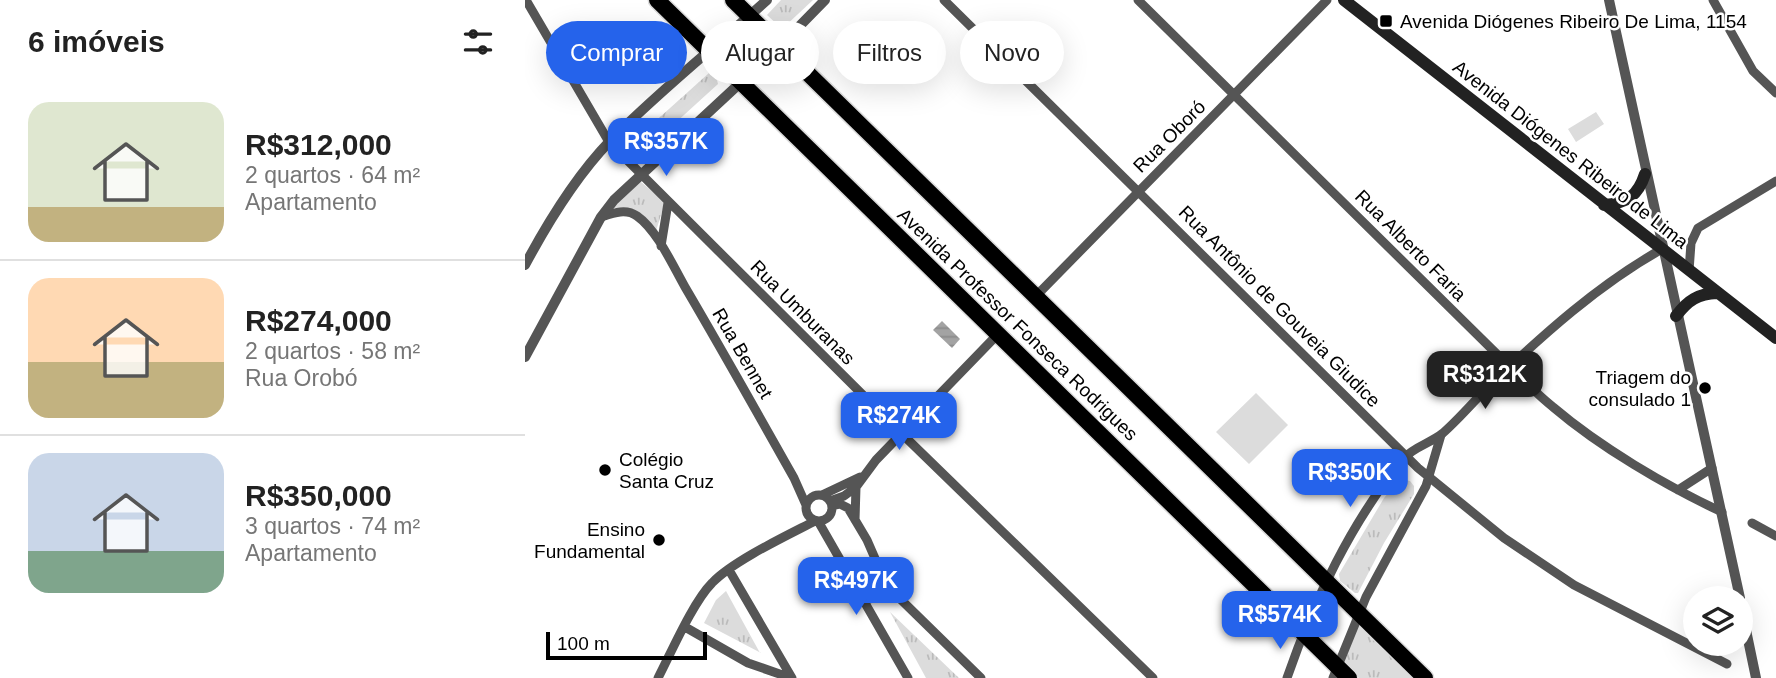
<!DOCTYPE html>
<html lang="pt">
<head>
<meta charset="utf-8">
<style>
  :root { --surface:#fff; --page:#f2f2f2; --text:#222; --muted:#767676; --line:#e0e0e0; --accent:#2563eb }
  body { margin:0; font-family:Helvetica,sans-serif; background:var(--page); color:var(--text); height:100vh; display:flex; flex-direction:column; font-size:26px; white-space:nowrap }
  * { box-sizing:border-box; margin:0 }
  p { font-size:23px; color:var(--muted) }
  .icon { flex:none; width:38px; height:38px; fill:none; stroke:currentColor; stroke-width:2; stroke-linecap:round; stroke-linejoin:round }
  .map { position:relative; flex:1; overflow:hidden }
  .details { display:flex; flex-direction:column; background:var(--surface); width:525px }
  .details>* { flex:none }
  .banner { position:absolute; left:21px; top:21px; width:665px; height:63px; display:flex; gap:14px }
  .tools { position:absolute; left:1158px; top:586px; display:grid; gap:14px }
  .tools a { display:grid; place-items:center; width:70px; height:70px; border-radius:50%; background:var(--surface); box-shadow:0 7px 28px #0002; font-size:35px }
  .scale { position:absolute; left:21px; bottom:18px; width:161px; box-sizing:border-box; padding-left:7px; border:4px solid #000; border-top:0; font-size:19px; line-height:24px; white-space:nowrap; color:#000; -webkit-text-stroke:5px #fff; paint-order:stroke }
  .price { position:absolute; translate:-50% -60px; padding:0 16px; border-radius:14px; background:var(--accent); color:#fff; font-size:23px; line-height:46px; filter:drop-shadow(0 2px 4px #0008) }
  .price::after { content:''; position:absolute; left:50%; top:42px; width:21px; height:16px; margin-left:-10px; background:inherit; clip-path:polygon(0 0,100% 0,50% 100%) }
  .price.on { background:#222; color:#fff }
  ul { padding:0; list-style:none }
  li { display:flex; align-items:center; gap:21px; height:175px; padding:0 28px }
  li+li { border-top:2px solid var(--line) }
  li span { display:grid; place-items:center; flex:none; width:196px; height:140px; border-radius:21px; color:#555 }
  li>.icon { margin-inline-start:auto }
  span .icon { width:84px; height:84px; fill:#fffc; stroke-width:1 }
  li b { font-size:30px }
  h2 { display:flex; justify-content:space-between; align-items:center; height:84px; padding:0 28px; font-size:30px }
  .pill { padding:0 24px; border-radius:32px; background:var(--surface); box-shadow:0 7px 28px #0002; font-size:24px; line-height:63px }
  .pill.on { background:var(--accent); color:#fff }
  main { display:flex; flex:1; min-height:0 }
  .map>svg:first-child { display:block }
  .park { fill:url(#park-tufts) }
  .garden { fill:#dcdcdc }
  .water { fill:url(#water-rules) }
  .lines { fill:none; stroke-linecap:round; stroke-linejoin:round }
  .trunk-casing { stroke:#dbdbdb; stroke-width:19 }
  .minor { stroke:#555; stroke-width:9 }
  .tertiary { stroke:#555; stroke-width:10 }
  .secondary { stroke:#222; stroke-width:12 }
  .trunk { stroke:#000; stroke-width:16 }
  .poi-dot { fill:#000; stroke:#fff; stroke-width:2.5 }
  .labels { text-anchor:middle; stroke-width:5; stroke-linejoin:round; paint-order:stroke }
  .poi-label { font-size:19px; fill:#000; stroke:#fff; text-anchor:start }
  .street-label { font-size:19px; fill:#000; stroke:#fff }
</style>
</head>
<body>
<main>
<section class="details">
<h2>6 imóveis<svg class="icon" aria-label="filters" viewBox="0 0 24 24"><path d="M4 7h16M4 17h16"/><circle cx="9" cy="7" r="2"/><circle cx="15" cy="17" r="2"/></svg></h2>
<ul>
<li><span style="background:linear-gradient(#dfe7d0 75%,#c2b280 0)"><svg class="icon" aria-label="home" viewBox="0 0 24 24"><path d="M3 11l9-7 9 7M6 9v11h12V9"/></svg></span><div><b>R$312,000</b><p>2 quartos · 64 m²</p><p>Apartamento</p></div></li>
<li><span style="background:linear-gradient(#ffd9b3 60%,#c2b280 0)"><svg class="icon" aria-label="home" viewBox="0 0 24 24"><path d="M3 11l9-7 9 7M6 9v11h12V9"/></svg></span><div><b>R$274,000</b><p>2 quartos · 58 m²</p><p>Rua Orobó</p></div></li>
<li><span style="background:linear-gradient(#c9d6e8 70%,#7fa58c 0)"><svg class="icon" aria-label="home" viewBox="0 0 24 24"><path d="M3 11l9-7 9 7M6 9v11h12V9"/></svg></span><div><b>R$350,000</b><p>3 quartos · 74 m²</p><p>Apartamento</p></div></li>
</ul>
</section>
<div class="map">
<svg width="1251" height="678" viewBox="0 0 1251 678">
  <defs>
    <pattern id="park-tufts" width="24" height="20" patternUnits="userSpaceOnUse" patternTransform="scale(1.75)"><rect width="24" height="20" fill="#dcdcdc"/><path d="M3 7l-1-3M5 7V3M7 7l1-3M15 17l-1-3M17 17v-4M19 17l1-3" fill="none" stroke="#bbb"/></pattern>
    <pattern id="water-rules" width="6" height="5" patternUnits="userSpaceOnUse" patternTransform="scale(1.75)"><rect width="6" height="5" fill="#a3a3a3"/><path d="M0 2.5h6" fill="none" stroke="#8b8b8b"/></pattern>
  </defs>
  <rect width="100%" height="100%" fill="#fff"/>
  <path class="park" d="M256,0H288L257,29L242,15Z
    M184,73L192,80L193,84L114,156L105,144Z
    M116,182L140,202L131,231C114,209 114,208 86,208Z
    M875,479L885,481L889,486V494L859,543L833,593H830L815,581L814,574L859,498Z
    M201,591L235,653H236L179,623L191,600Z
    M365,612L434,678H401Z
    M834,622L891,678H834L818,662Z"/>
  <path class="garden" d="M1071,112L1079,124L1051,142L1043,129Z
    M731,393L763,425L724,464L691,432Z"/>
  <path class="water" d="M417,321L435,339L427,348L408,330Z"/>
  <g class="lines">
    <defs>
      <path id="trunk" d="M132,0L824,678
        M208,0L900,678"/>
    </defs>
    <use href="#trunk" class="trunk-casing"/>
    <path class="minor" d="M1,0L84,142L376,433L628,678
      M419,0L893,468L979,538L1049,585L1202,664
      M613,0L985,367C999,381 1013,395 1028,407C1075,447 1141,486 1197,512
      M1188,0L1228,71L1251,93
      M76,217C88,213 101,208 112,216C132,230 148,266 160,287C197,350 233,414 269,478L281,505
      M136,246L143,203
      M1164,271L1166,243L1173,228L1251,181
      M511,296L802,0
      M1153,490L1187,468
      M281 508a13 13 0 1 1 26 0a13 13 0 1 1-26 0Z
      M297,495L335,477
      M305,501L319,496L331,487L351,460L473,334
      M307,506L315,504L323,508L342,540L362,586L456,678
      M330,520L331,487
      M293,521L383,678
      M1227,523L1251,536
      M204,570L267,678
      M340,602L362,586
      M160,627L223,663L266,678
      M133,678C146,653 168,602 187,583C208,561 261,536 290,521
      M762,678C788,602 827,521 878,459C888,447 906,443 918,433C935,418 950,400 966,384C1019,334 1073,285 1137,249
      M808,678L841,597L901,486L916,435"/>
    <path class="tertiary" d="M1084,0L1215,598
      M0,265C23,222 50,177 85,141C134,91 190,47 242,0
      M0,357L76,217L89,200L255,46L300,0
      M1216,606L1231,678"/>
    <path class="secondary" d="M819,0L1251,338
      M1079,205C1102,203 1113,196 1120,174
      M1151,316C1163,300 1173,294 1192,293"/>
    <use href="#trunk" class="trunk"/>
  </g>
  <g class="poi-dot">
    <rect x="854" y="14" width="14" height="14" rx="3.5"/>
    <circle cx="1180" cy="388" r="7"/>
    <circle cx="80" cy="470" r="7"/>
    <circle cx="134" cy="540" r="7"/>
  </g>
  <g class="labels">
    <g class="poi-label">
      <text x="875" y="28">Avenida Diógenes Ribeiro De Lima, 1154</text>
      <text x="1166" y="384" text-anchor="end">Triagem do<tspan x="1166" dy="22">consulado 1</tspan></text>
      <text x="94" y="466">Colégio<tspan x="94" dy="22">Santa Cruz</tspan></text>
      <text x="120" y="536" text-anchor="end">Ensino<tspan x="120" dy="22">Fundamental</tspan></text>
    </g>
    <g class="street-label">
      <text transform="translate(644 136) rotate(-45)" y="7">Rua Oboró</text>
      <text transform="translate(1046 154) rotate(38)" y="7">Avenida Diógenes Ribeiro de Lima</text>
      <text transform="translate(886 245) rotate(45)" y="7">Rua Alberto Faria</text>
      <text transform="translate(755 306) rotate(45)" y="7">Rua Antônio de Gouveia Giudice</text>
      <text transform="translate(278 312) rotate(45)" y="7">Rua Umburanas</text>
      <text transform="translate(493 324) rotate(44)" y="7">Avenida Professor Fonseca Rodrigues</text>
      <text transform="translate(218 353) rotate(60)" y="7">Rua Bennet</text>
    </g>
  </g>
</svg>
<div class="tools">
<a><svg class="icon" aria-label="layers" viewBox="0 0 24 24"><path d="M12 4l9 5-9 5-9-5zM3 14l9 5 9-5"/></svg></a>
</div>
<div class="scale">100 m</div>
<b class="price" style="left:141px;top:178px">R$357K</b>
<b class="price on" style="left:960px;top:411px">R$312K</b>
<b class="price" style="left:374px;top:452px">R$274K</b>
<b class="price" style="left:825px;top:509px">R$350K</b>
<b class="price" style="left:331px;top:617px">R$497K</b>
<b class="price" style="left:755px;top:651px">R$574K</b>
<div class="banner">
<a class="pill on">Comprar</a>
<a class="pill">Alugar</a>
<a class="pill">Filtros</a>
<a class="pill">Novo</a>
</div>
</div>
</main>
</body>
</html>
